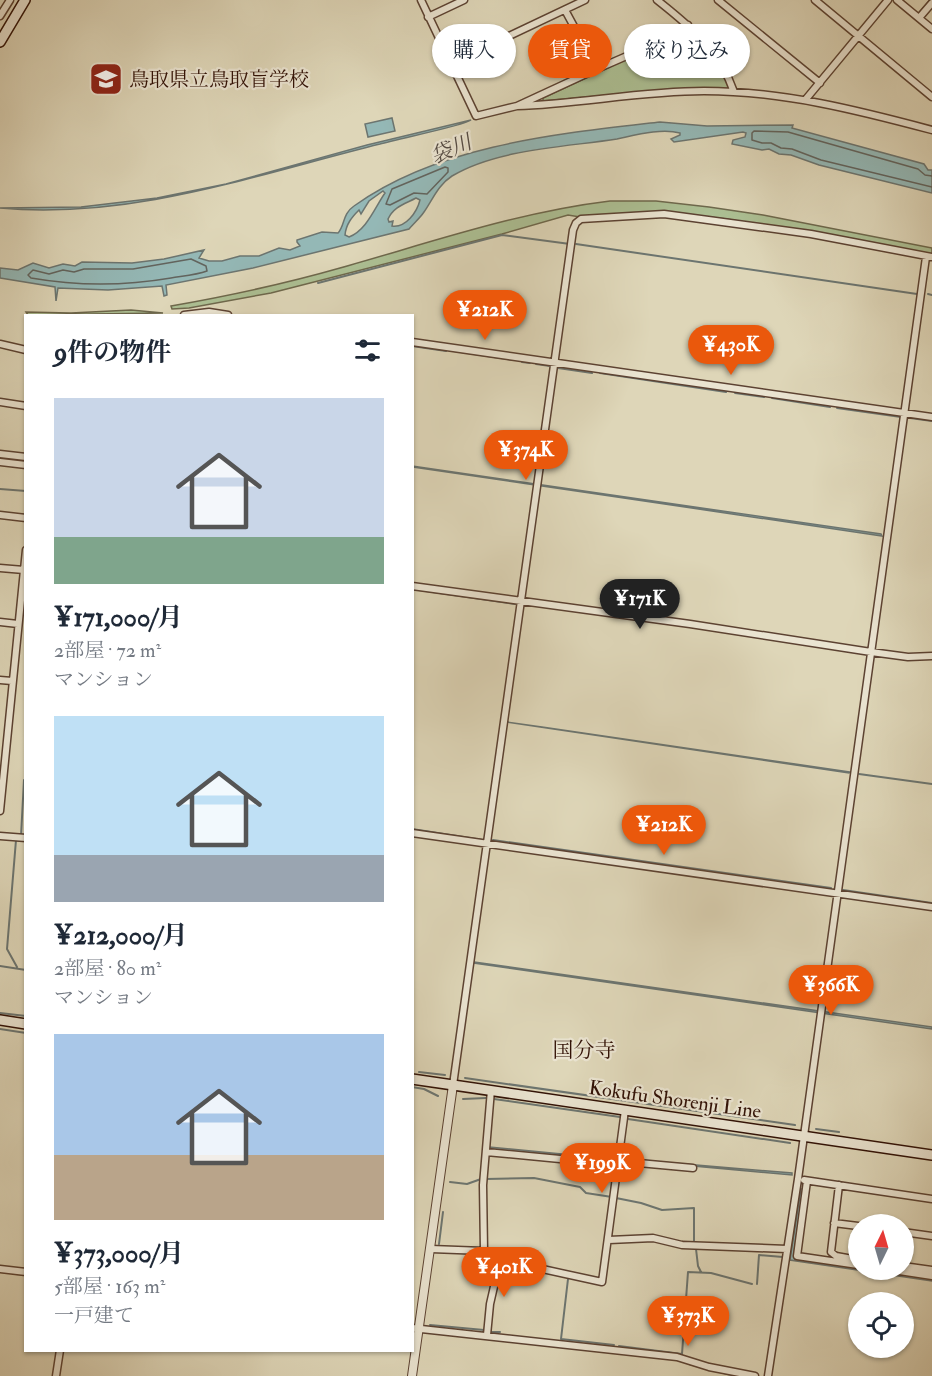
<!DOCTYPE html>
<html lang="ja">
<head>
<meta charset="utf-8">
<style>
  :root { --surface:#fff; --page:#f2f2f3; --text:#1f2937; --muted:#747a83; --accent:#ea580c }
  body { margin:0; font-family:"IM FELL Double Pica","Noto Serif JP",serif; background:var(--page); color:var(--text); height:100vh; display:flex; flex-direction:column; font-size:22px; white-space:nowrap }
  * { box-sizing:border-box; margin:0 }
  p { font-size:20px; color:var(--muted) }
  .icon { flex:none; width:33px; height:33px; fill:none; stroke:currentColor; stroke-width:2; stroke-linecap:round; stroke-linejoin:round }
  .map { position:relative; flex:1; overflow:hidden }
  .drawer { position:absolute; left:24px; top:314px; width:390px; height:1038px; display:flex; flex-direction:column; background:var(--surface); border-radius:0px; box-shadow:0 2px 4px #0004 }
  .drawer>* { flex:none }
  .hud { position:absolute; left:432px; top:24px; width:410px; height:54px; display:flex; gap:12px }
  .needle { width:39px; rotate:5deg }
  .tools { position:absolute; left:848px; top:1214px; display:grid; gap:12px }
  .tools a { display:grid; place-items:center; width:66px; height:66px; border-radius:50%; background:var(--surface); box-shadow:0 2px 4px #0004; font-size:30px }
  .price { position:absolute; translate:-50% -51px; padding:0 14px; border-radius:21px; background:var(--accent); color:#fff; font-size:20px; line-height:39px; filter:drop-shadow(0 2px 3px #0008) }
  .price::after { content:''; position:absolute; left:50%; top:36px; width:18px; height:14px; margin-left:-9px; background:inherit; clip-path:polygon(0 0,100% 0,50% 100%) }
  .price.selected { background:#222; color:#fff }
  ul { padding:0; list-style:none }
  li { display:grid; align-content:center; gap:12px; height:318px; padding:0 30px }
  li span { display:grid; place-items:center; height:186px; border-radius:0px; color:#555 }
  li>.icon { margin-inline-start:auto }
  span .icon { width:108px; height:108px; fill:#fffc; stroke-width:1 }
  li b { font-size:26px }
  h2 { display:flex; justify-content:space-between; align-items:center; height:72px; padding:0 30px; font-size:26px }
  .chip { padding:0 21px; border-radius:27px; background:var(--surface); box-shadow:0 2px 4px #0004; font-size:21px; line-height:54px }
  .chip.selected { background:var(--accent); color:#fff }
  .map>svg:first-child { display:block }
  .green { fill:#acbf93; stroke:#6e684c; stroke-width:1.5 }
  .water { fill:#94b8b6; stroke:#6c7570; stroke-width:1.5; fill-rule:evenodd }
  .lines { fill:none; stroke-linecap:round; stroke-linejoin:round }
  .shore { stroke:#62645e; stroke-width:1.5 }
  .stream { stroke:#6c7570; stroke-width:2 }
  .minor-casing { stroke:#5c4232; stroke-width:9 }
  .tertiary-casing { stroke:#5c4232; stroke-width:10 }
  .secondary-casing { stroke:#311106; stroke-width:12 }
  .minor { stroke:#eae4d1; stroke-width:6 }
  .tertiary { stroke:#eae4d1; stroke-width:8 }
  .secondary { stroke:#eae4d1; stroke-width:9 }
  .labels { text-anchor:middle; stroke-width:4.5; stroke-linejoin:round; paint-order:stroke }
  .poi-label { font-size:20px; fill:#311106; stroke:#eae4d1; text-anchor:start }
  .street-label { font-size:20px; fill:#311106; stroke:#eae4d1 }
  .water-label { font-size:21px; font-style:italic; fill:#544b44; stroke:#eae4d1 }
  .neighbourhood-label { font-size:21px; fill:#311106; stroke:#eae4d1 }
</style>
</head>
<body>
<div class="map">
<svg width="932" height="1376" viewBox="0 0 932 1376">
  <rect width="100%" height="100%" fill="#ded6b8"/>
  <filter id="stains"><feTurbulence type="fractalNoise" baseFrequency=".00333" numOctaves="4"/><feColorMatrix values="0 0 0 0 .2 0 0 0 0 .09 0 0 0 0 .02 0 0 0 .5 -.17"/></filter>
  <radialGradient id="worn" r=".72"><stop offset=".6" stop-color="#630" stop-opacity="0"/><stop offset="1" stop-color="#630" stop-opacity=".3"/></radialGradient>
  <path class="green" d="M687,27L710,51L729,83L727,90L672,89L543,101V98L678,35Z
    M610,201H656L709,207L763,215L932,248V255L727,219L663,212L613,214L580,217L568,215L502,234L271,293L189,308L172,309L171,306C228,296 284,284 340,268C429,243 518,212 610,201Z
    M131,310L163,313L28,315L26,312L71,313Z"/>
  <path class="water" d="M392,118L395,131L368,137L365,124Z
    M471,120C463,126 396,139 380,144C255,175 131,220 0,208L81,207L157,198L226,184L367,145Z
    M660,122L707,126L793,125L792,128L924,164L928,170H932V193L819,165L791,155L779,154L769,149L762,150L732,144L733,140L745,137L746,133L743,132L674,142L671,139L680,135V133C661,128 636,135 617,139C566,147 497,149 452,176C438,185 433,199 424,212C420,218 414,223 409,229L253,268L166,285L167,295L164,296L162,286L108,290L58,288L56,301L55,287L0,278V268L18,270L33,263L49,268L63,264L75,266L82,262L132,263L164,259L204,250L199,258L209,261H222L240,256H259L279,248L290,250L300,246L297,242V240L322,232L338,233C345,226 342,214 354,206C439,145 556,134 660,122ZM383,191L385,193C375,207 367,230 349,237L345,235C346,224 352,217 359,210L361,214L369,201ZM416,198L420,200C417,212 406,228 392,226L393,221L389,222L388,219C394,206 405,204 416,198Z
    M412,466L881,534L882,536L413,467Z
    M507,722L542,727L850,772L849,773Z
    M474,962L932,1027V1029L474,963Z
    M489,1147L562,1154L598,1153L649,1161L792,1173V1175L649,1162L598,1155L565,1156L489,1149Z
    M801,1189H803L794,1253L795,1259L932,1279V1281L790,1260Z"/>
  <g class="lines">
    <path class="shore" d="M445,167L448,168V172L427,194L414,193L390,205L386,204L392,189Z
      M932,176L925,175L918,169L788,132L754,131L752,133V140L762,143H771L781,148L792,149L821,160L932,187
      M191,259L206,266L207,271C196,275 183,276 171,278C124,286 77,286 31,278L28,275L33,270L49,274L63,270L74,272L84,269H133Z"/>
    <path class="stream" d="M919,13L930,0
      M576,244L917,294
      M318,283L502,235L570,244
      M928,294L932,295
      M412,346L446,351
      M454,351L513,360
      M522,362L530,363
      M536,364L550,366
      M558,368L592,373
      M600,373L726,392
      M735,393L764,397
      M772,398L830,407
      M837,408L901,417
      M910,418L932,421
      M0,489L26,491
      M412,589L515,604
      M859,774L932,784
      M25,775L26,763
      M412,829L483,840
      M21,836L24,780
      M493,840L831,888
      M843,890L932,903
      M0,966L26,970
      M17,967L7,949L16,840H18
      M0,1013L26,1016
      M0,1029L26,1033
      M419,1072L445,1075
      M465,1078L795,1125
      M412,1087L424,1089L438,1096
      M463,1099L486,1098
      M494,1099L620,1117
      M628,1119L790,1143
      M816,1129L839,1132
      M486,1179L534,1178L580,1187L586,1193L612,1197
      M450,1182L467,1184L481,1179
      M616,1198L641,1203L662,1210L694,1208V1243
      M439,1244L443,1212
      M696,1249L698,1266L701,1272
      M16,1274L26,1275
      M568,1279L561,1339L614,1345
      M757,1284L759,1255L783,1257
      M430,1325L484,1330
      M491,1332H500
      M619,1346L682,1354L688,1272L711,1273L752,1284
      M689,1364L735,1376"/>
    <defs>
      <path id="minor" d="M421,0L476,116L517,106L597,69L565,10
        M657,0C690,26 720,51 734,92
        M718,0L820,83
        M815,0L932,97
        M897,0L932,29
        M0,16L10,0
        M428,17L464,0
        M919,18L932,3
        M452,63L585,0
        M597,69L668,38L688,25
        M806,99L888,0
        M517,106C579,104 641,91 704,91C782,91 857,110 932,130
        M184,315L209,312L228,315
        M412,342L932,417
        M0,344L26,350
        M0,402L26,406
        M0,454L26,457
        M0,462L26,465
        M0,515L26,518
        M0,568L24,570
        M412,586L690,624L871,652L908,657L932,656
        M0,622L18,624
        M0,680L12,681
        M0,811L26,550
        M412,833L932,907
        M0,836L26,838
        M453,1085L573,230L576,223L581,219L664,214L811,234L932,257
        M486,1152L560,1159L586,1156L617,1161L693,1168
        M804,1180L932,1199
        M807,1181L797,1256L858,1265
        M839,1185L831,1252L836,1256L858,1260
        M834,1223L858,1226
        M903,1232L932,1236
        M609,1240L653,1238L682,1245L787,1249
        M431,1249L484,1251L524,1265L602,1282L625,1110
        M484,1251L483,1185L491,1090
        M903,1266L932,1270
        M0,1269L26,1272
        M886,1269L932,1276
        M412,1328L677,1357L709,1367L755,1376
        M487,1335L490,1304L501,1256
        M56,1376L60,1350
        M768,1376L798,1179L926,257"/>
      <path id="tertiary" d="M412,1376L453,1085"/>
      <path id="secondary" d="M0,42L25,0
        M0,1020L26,1024
        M412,1079L932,1155"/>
    </defs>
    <use href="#minor" class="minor-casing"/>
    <use href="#tertiary" class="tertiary-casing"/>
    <use href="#secondary" class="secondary-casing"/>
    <use href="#minor" class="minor"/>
    <use href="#tertiary" class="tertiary"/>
    <use href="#secondary" class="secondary"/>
  </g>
  <defs>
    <symbol id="school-square" viewBox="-11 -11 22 22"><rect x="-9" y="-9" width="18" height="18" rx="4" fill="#8f2418" stroke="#eae4d1"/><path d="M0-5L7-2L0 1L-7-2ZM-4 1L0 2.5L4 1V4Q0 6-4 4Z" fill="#fff"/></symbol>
  </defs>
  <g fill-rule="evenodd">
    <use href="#school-square" x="87" y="60" width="38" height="38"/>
  </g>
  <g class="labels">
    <g class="poi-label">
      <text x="129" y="86">鳥取県立鳥取盲学校</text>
    </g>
    <g class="street-label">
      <text transform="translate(675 1099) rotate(8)" y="7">Kokufu Shorenji Line</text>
    </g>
    <g class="water-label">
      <text transform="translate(451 149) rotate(-23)" y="7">袋川</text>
    </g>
    <g class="neighbourhood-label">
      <text x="584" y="1057">国分寺</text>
    </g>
  </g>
  <rect width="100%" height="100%" filter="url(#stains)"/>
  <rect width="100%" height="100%" fill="url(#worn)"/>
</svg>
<div class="tools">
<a><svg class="needle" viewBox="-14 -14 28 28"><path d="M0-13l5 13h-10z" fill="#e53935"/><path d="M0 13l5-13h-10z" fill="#747a83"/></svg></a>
<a><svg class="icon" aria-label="locate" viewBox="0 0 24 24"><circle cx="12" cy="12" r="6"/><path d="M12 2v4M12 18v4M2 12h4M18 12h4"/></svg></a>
</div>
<b class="price" style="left:485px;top:341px">¥212K</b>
<b class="price" style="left:731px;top:376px">¥430K</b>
<b class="price" style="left:526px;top:481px">¥374K</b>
<b class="price selected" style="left:640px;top:630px">¥171K</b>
<b class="price" style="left:664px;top:856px">¥212K</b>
<b class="price" style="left:831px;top:1016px">¥366K</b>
<b class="price" style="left:602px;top:1194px">¥199K</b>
<b class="price" style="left:504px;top:1298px">¥401K</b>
<b class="price" style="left:688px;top:1347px">¥373K</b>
<div class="hud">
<a class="chip">購入</a>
<a class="chip selected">賃貸</a>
<a class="chip">絞り込み</a>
</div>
<section class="drawer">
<h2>9件の物件<svg class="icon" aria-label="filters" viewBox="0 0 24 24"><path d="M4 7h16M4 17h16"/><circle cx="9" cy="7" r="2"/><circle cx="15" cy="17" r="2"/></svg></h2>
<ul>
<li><span style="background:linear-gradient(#c9d6e8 75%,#7fa58c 0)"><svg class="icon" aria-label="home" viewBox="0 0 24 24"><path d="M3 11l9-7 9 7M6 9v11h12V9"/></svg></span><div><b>¥171,000/月</b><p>2部屋 · 72 m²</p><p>マンション</p></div></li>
<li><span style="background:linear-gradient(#bfe0f5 75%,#9aa5b1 0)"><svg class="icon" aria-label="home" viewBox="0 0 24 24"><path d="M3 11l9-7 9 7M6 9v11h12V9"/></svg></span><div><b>¥212,000/月</b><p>2部屋 · 80 m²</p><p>マンション</p></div></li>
<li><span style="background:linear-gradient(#a9c7e8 65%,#b9a48a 0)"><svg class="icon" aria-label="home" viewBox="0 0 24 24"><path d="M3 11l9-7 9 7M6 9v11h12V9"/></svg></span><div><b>¥373,000/月</b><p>5部屋 · 163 m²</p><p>一戸建て</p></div></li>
</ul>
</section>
</div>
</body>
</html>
